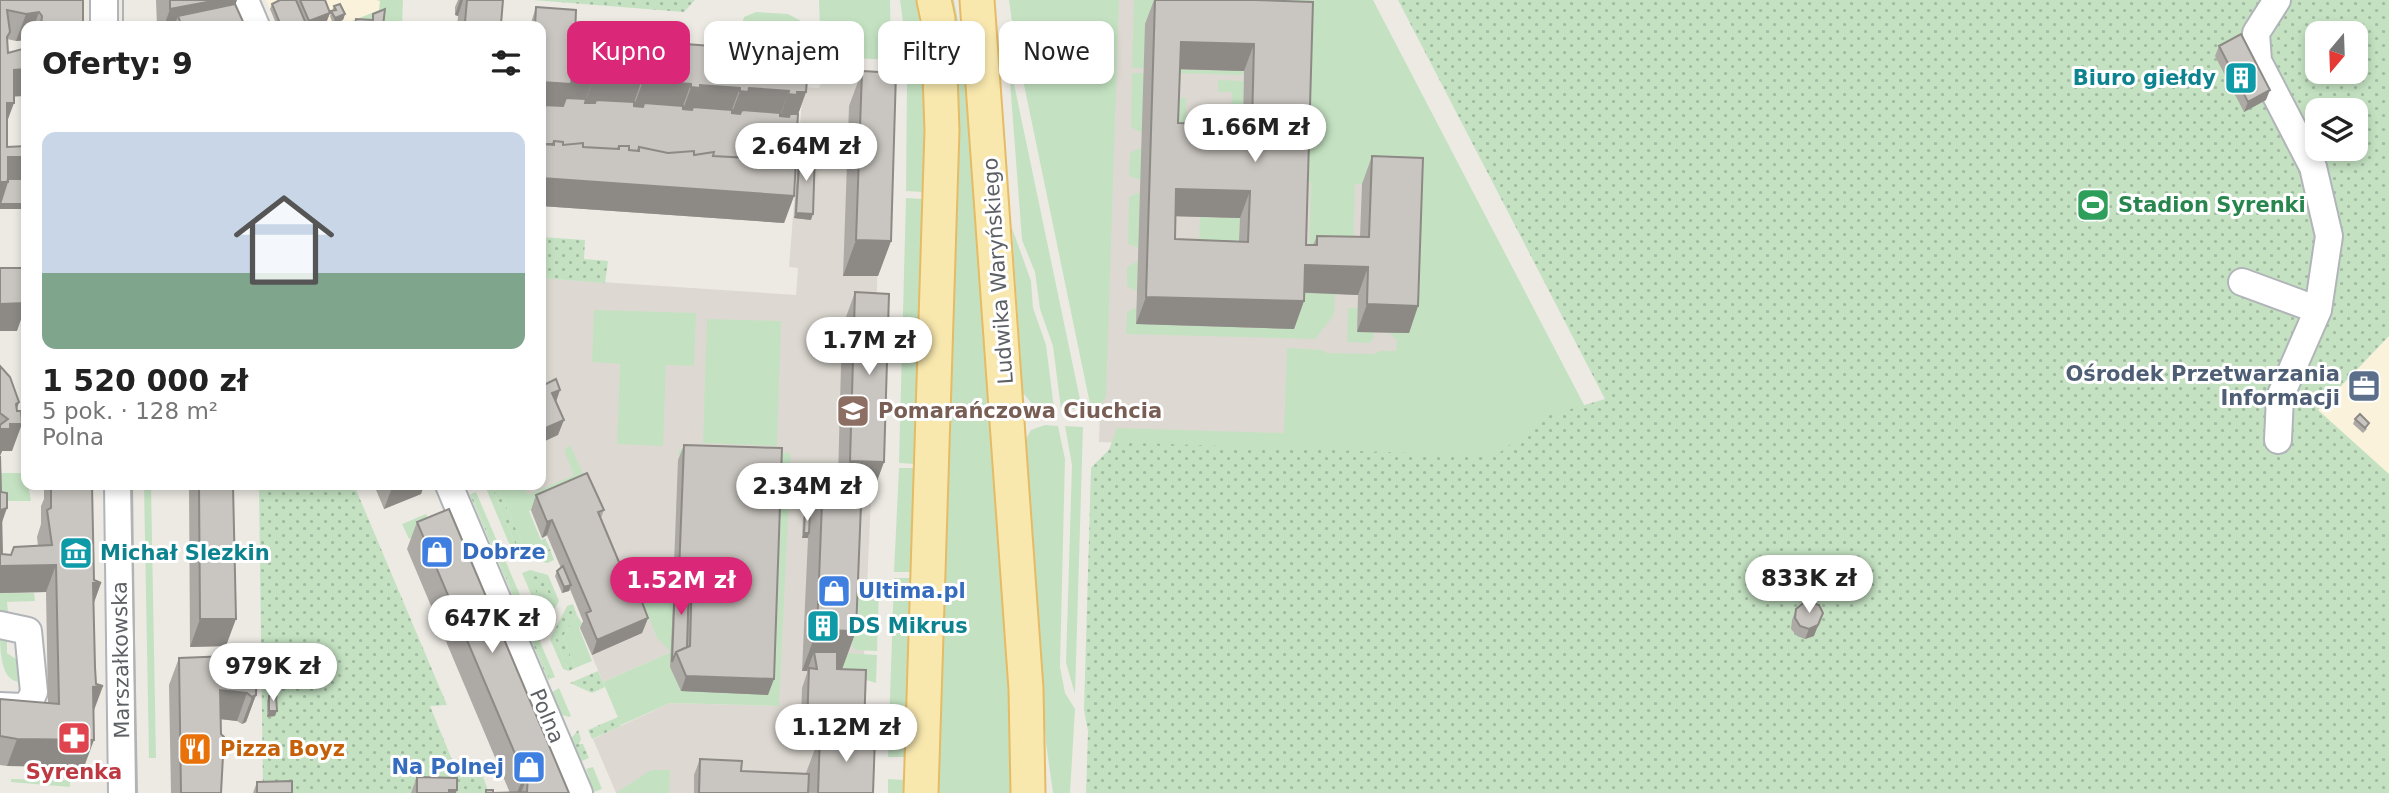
<!DOCTYPE html>
<html lang="pl">
<head>
<meta charset="utf-8">
<style>
  :root { --surface:#fff; --page:#f2f2f2; --text:#222; --muted:#767676; --accent:#db2777 }
  body { margin:0; font-family:"DejaVu Sans",sans-serif; background:var(--page); color:var(--text); height:100vh; display:flex; flex-direction:column; font-size:26px; white-space:nowrap }
  * { box-sizing:border-box; margin:0 }
  p { font-size:23px; color:var(--muted) }
  .icon { flex:none; width:38px; height:38px; fill:none; stroke:currentColor; stroke-width:2; stroke-linecap:round; stroke-linejoin:round }
  .map { position:relative; flex:1; overflow:hidden }
  .side { position:absolute; left:21px; top:21px; width:525px; height:469px; display:flex; flex-direction:column; background:var(--surface); border-radius:14px; box-shadow:0 4px 10px #0003 }
  .side>* { flex:none }
  .hud { position:absolute; left:567px; top:21px; width:665px; height:63px; display:flex; gap:14px }
  .needle { width:46px; rotate:199deg }
  .tools { position:absolute; left:2305px; top:21px; display:grid; gap:14px }
  .tools a { display:grid; place-items:center; width:63px; height:63px; border-radius:14px; background:var(--surface); box-shadow:0 4px 10px #0003; font-size:35px }
  .price { position:absolute; translate:-50% -60px; padding:0 16px; border-radius:24px; background:#fff; color:#222; font-size:23px; line-height:46px; filter:drop-shadow(0 2px 4px #0008) }
  .price::after { content:''; position:absolute; left:50%; top:42px; width:21px; height:16px; margin-left:-10px; background:inherit; clip-path:polygon(0 0,100% 0,50% 100%) }
  .price.on { background:var(--accent); color:#fff }
  ul { padding:0; list-style:none }
  li { display:grid; align-content:center; gap:14px; height:371px; padding:0 21px }
  li span { display:grid; place-items:center; height:217px; border-radius:14px; color:#555 }
  li>.icon { margin-inline-start:auto }
  span .icon { width:126px; height:126px; fill:#fffc; stroke-width:1 }
  li b { font-size:30px }
  h2 { display:flex; justify-content:space-between; align-items:center; height:84px; padding:0 21px; font-size:30px }
  .pill { padding:0 24px; border-radius:14px; background:var(--surface); box-shadow:0 4px 10px #0003; font-size:24px; line-height:63px }
  .pill.on { background:var(--accent); color:#fff }
  .map>svg:first-child { display:block }
  .commercial { fill:#fbf2db }
  .education { fill:#ddd9d2 }
  .grass { fill:#c4e2c2 }
  .park { fill:url(#park-dots); fill-rule:evenodd }
  .lines { fill:none; stroke-linecap:round; stroke-linejoin:round }
  .minor-casing { stroke:#b1b4b8; stroke-width:30 }
  .major-casing { stroke:#e5bb65; stroke-width:37 }
  .minor { stroke:#fff; stroke-width:26 }
  .major { stroke:#f8e8ae; stroke-width:33 }
  .tram { stroke:#b2b3b3; stroke-width:2 }
  .wall { fill:#ada9a5; fill-rule:evenodd }
  .shaded-wall { fill:#8d8a86 }
  .building { fill:#c9c5c0; stroke:#8d8a86; stroke-width:2; fill-rule:evenodd }
  .labels { text-anchor:middle; stroke-width:6; stroke-linejoin:round; paint-order:stroke }
  .culture-label { font-size:21px; font-weight:bold; fill:#0d838f; stroke:#fff; text-anchor:start }
  .leisure-label { font-size:21px; font-weight:bold; fill:#27864d; stroke:#fff; text-anchor:start }
  .street-label { font-size:21px; fill:#5c5f63; stroke:#fff }
  .service-label { font-size:21px; font-weight:bold; fill:#4e5e75; stroke:#fff; text-anchor:end }
  .education-label { font-size:21px; font-weight:bold; fill:#785e54; stroke:#fff; text-anchor:start }
  .shop-label { font-size:21px; font-weight:bold; fill:#366cbe; stroke:#fff; text-anchor:start }
  .food-label { font-size:21px; font-weight:bold; fill:#c56008; stroke:#fff; text-anchor:start }
  .health-label { font-size:21px; font-weight:bold; fill:#be3a42; stroke:#fff }
</style>
</head>
<body>
<div class="map">
<svg width="2389" height="793" viewBox="0 0 2389 793">
  <defs>
    <pattern id="park-dots" width="8" height="8" patternUnits="userSpaceOnUse" patternTransform="scale(1.75)"><rect width="8" height="8" fill="#c4e2c2"/><path d="M2 2h.1M6 6h.1" fill="none" stroke="#a2baa1" stroke-width="1.8" stroke-linecap="round"/></pattern>
  </defs>
  <rect width="100%" height="100%" fill="#edeae4"/>
  <path class="commercial" d="M266,0H381L380,11L342,26H277Z
    M2389,336V474H2386L2318,410Z"/>
  <path class="education" d="M1112,0H1333L1495,456L1099,442Z
    M832,74L883,78L871,497L858,793H616L593,739L670,703L779,706L671,652L603,682L580,628L585,625L547,536L542,538L520,485H541V278L796,295L798,268L789,267L803,87L819,88L823,79Z"/>
  <path class="grass" d="M376,0H403L402,26H340L379,10L380,1Z
    M819,0H890L891,60L836,57L820,28Z
    M900,0H917L924,57L918,62H903L904,29Z
    M952,0H954L967,67L1009,669L1011,793H938L959,140Z
    M1009,0H1119L1106,397L1100,405L1091,409L1014,36Z
    M1134,0H1373L1619,472L1091,468L1109,450L1117,428L1284,433L1287,348L1323,350L1326,353L1375,354L1380,351H1396L1397,341L1389,332L1413,185L1355,184L1353,259L1309,258L1311,182H1306L1296,272L1303,29L1146,24L1144,68H1132Z
    M756,12L788,14L801,21L802,43L798,53L745,52C737,40 740,30 744,17Z
    M1008,55L1082,409H1061L1053,346L1040,309L1035,272L1022,240Z
    M1171,69L1244,71V75L1171,73Z
    M1132,73H1144L1142,133L1131,127Z
    M1170,79L1175,97L1186,98V124L1180,132Z
    M907,80L920,81L925,89L923,192L906,191Z
    M1218,80L1244,81L1242,129H1231L1232,92H1218Z
    M1142,147L1141,180L1129,176L1130,153Z
    M1140,192L1139,248L1128,244L1129,197Z
    M906,198L922,199L915,464L899,463Z
    M1200,217L1240,218L1239,246L1199,245Z
    M1012,228L1031,281L1033,308L1046,345L1054,408L1034,406L1023,393Z
    M1138,261L1137,291L1127,286V267Z
    M1295,292L1335,294L1334,315L1315,339L1126,334L1127,312L1137,307V324L1294,329Z
    M1348,308H1358L1357,331L1374,332V338L1369,343L1347,342Z
    M594,310L696,313L694,366L666,365L663,446L617,444L620,364L592,362Z
    M707,319L781,321L777,446L703,443Z
    M1045,425L1058,426L1065,459L1060,667L1065,693L1075,709L1070,793H1053L1046,743L1026,439L1031,430Z
    M1065,426L1083,427L1075,694L1066,663L1072,465Z
    M570,445L589,486L529,511L541,540L545,538L550,549L544,552L523,546L497,485H523L528,495L574,475L564,450Z
    M679,449L791,453L779,706L670,703L621,725L603,682L671,652L657,638L642,600L649,588L659,584L660,565L674,573Z
    M899,468H915L911,572H894Z
    M0,473H26L31,501H0Z
    M144,485H151L156,758H149Z
    M491,485L520,555L513,553L485,486Z
    M476,492L555,677L550,679L471,494Z
    M426,514L432,529L409,539L402,524Z
    M530,570L548,575L559,601L550,617L542,620L522,573Z
    M894,578H911L905,757H888Z
    M854,581L875,582L879,587L877,651L855,650L852,645Z
    M0,593H34L35,601L7,602L9,620H0Z
    M577,615L583,625L579,628L592,661L575,668L563,636Z
    M0,632L7,634V653L19,661L20,682C0,681 0,649 0,632Z
    M553,633L569,671L563,669L550,639Z
    M847,653L877,655L876,683L841,672Z
    M559,688L571,716L569,717L559,714L549,694Z
    M593,767L602,789L591,793L585,779L589,777L586,769Z
    M651,770H670L669,793H616Z
    M11,779L70,780V787L11,782Z
    M888,779L905,780V793H888Z"/>
  <path class="park" d="M533,0H695L684,12Z
    M1398,0H2389V336L2318,410L2389,474V793H1086L1088,731L1084,710L1091,468L1109,450L1113,442L1495,456L1547,416L1605,399ZM2317,33H2356V72H2317ZM2317,110H2356V149H2317Z
    M541,237L585,240L584,259L608,261L605,283L541,278Z
    M259,485H354L447,705L430,706L455,767L471,761L478,763L489,793H263Z
    M491,485H497L523,546L544,552L550,549L554,560L547,563L520,555Z
    M471,494L550,679L548,680L470,495Z
    M529,575L544,578L554,600L546,614Z
    M573,604L577,615L563,636L575,668L569,671L553,633L567,606Z
    M598,671L605,687L592,693L570,683Z
    M618,717L621,726L592,739L588,730Z
    M578,730L581,739L579,744H583L589,758L582,761L570,740Z"/>
  <g class="lines">
    <defs>
      <path id="minor" d="M104,0V26
        M245,0L256,26
        M2277,0L2256,33L2258,61L2313,167L2329,236L2318,310L2280,397L2278,440
        M2242,282L2318,310
        M118,485L122,793
        M449,485L579,793
        M0,625L28,631L34,692L30,701L23,707L0,706"/>
      <path id="major" d="M977,0L1026,689L1028,793
        M921,793L942,130L938,19L934,0"/>
    </defs>
    <use href="#minor" class="minor-casing"/>
    <use href="#major" class="major-casing"/>
    <use href="#minor" class="minor"/>
    <use href="#major" class="major"/>
    <path class="tram" d="M123,0V26
      M131,485L137,793"/>
  </g>
  <path class="wall" d="M0,0L83,26H26V40L16,41L7,39L8,53L14,97L7,122V147L26,146V209H0Z
    M156,0H237L235,4L245,26H157Z
    M280,0H325L330,13L326,23L318,26H277L270,9L272,4Z
    M458,0H503L500,26H457L458,16L455,15V7Z
    M1154,0H1255L1306,245H1313L1317,236L1360,237L1362,184L1372,156L1418,306L1409,333L1357,332L1358,295L1305,293L1304,301L1294,329L1136,324L1145,24ZM1180,69L1244,71L1243,125L1178,123ZM1175,216L1240,218L1239,241L1175,239Z
    M334,6L345,14L343,20L333,24L330,16Z
    M536,7L575,36L806,92L798,114L795,162L794,196L784,223L541,206V26H530Z
    M2219,46L2266,100L2244,112L2215,56Z
    M862,71L891,241L878,276H843L849,106Z
    M800,150L811,220L794,218L798,155Z
    M855,292L884,462L871,497H861L856,631L842,669L864,728L861,736L873,793H694V775L700,759L741,771L806,773L816,746L800,745L802,688L807,673V671H802L808,538H802L803,518L805,513H810L823,477L838,478L842,328Z
    M0,366L19,402L17,409L12,451H2L0,456Z
    M2355,419L2367,429L2363,433L2353,424Z
    M684,445L768,695L681,691L670,667L674,581L657,580L637,589L648,618L642,633L592,655L580,628L583,621L570,589L569,591L562,593L555,576L557,571L561,568L547,535L542,538L531,510L536,495L604,510L601,518L626,578L674,564L678,460Z
    M44,485H92L94,580L101,583L93,604V712L84,767L7,766L0,765V699L48,703L46,592L0,593L1,524L2,554L11,555L38,546L37,537L41,524V506L44,499Z
    M189,485H233L226,646L190,647Z
    M374,485H424L421,494L384,509Z
    M417,522L569,793H485L486,790L493,793H510L407,549Z
    M1796,609L1814,636L1805,639L1797,636L1791,629L1792,620Z
    M179,658L256,695L246,722L242,724L237,721L221,719V793H171L169,685Z
    M269,696L275,716L267,717V701Z
    M417,777L456,793H411Z
    M257,782L292,793H253Z"/>
  <path class="shaded-wall" d="M218,0H237L227,26L178,16L174,26H164L170,9Z
    M460,0H463L458,16L455,15Z
    M39,12L34,26H26V40L16,41L26,14Z
    M330,13L326,23L318,26H308L309,21Z
    M345,14L343,20L333,24L335,18Z
    M465,22L501,24L500,26H464Z
    M1181,42L1254,44L1244,71L1171,69Z
    M26,69V96L4,97L14,70Z
    M572,76L594,77L584,104L561,112L541,110V82Z
    M603,78L642,80L632,108H583L593,80Z
    M651,81L691,84L681,111H632L642,84Z
    M700,85L740,88L730,115H681L691,87Z
    M749,88L789,91L779,118H730L740,91Z
    M2270,90L2266,100L2244,112L2248,102Z
    M797,92H806L796,120L778,122L788,94Z
    M7,103H14L4,130Z
    M8,157H26V209H0V179Z
    M541,178L794,196L784,223L541,206Z
    M1176,189L1250,191L1240,218L1166,216Z
    M796,213L813,214L811,220L794,218Z
    M856,240L891,241L878,276H843Z
    M1305,265L1368,267L1358,295L1295,292Z
    M26,289V314H23L17,331H0V304Z
    M1146,297L1304,301L1294,329L1136,324Z
    M1367,304L1418,306L1409,333L1357,332Z
    M560,390L555,405L552,393Z
    M19,402L11,424H22L12,451H2L0,456V429H6L16,404Z
    M564,420L558,435L541,443V430Z
    M850,461L884,462L871,497L837,496Z
    M393,485H424L421,494L384,509Z
    M7,508L0,528L1,510Z
    M552,520L547,535L542,538L547,522Z
    M804,533H809L808,538H802Z
    M56,565L46,592L0,593V566Z
    M661,570L677,571L674,581L657,580L622,596L625,585Z
    M679,572H692L687,587L675,582Z
    M93,583H101L91,611Z
    M571,585L569,591L562,593L564,587Z
    M1823,613L1814,636L1805,639L1809,629Z
    M648,618L642,633L592,655L597,640Z
    M200,619H236L226,646L190,647Z
    M817,630L856,631L841,672L817,669L814,652L807,671H802Z
    M686,676L774,679L768,695L681,691Z
    M103,686L93,713V687Z
    M220,690L247,693L237,721L210,718Z
    M256,695L246,722L242,724L252,697Z
    M269,711H277L275,716L267,717Z
    M807,726L864,728L857,747L820,734L816,746L800,745Z
    M17,739L94,740L84,767L7,766Z
    M524,775H528L521,793H517Z
    M449,790H457L456,793H448Z"/>
  <path class="building" d="M0,0H83V26H41L42,16L39,12L26,14L7,10L10,32L7,37L8,53L26,48V69L14,70V103H7V147L26,146V157H8V182H0Z
    M170,0H218L170,9Z
    M280,0H296L307,26H281L272,4Z
    M300,0H325L330,13L309,21Z
    M467,0H503L501,24L465,22Z
    M1155,0H1255L1313,2L1306,245H1317V236L1369,237L1372,156L1423,158L1418,306L1367,304L1368,267L1305,265L1304,301L1146,297ZM1181,42L1254,44L1252,125L1178,123ZM1176,189L1250,191L1248,242L1175,239Z
    M235,4L245,26H182L178,16Z
    M340,4L345,14L335,18L331,11L336,10L334,6Z
    M536,7L576,10L575,36L809,53L806,92H797V95L788,94L789,91L749,88L748,92L740,91V88L700,85V88L691,87V84L651,81V84H642V80L603,78V81L593,80L594,77L575,76H572L571,84L541,82V26H535Z
    M385,9L383,26H355L356,19L373,20V14Z
    M2241,34L2270,90L2248,102L2219,46Z
    M862,71L896,73L891,241L856,240Z
    M566,98L586,99L585,103H595L596,100L634,102V106L643,107L644,103L683,106V109L692,110L693,107L732,110V113L740,114L742,110L780,113V116L789,117L790,114H798L795,162L779,161V157L759,159L760,156L750,155L749,158L713,156L714,152L694,155V151L668,153L639,147L638,151L629,150V146H619L618,149L583,147V143L563,145V142L554,141L553,144H541V105L563,106Z
    M554,141L563,142V145L583,143V147L619,149V146H629V150L639,151V147L668,153L694,151V155L714,152L713,156L750,158V155L760,156L759,159L779,157V161L796,162L794,196L541,178V144L554,145Z
    M800,150L815,152L813,214L796,213Z
    M8,179H26V204H0Z
    M0,268H26V303L0,304Z
    M855,292L889,294L884,462L850,461Z
    M0,366L10,377L19,402L16,404L17,411H21L22,424H10V429H0V425L8,419L0,413Z
    M541,378L544,385L556,379L560,390L552,393L564,420L541,430Z
    M2360,414L2369,423L2365,428L2355,419Z
    M684,445L782,448L774,679L686,676L676,652L690,646L692,572H679Z
    M0,456L1,492L7,493V508L1,510L2,554L11,555L14,547L52,545L47,510L51,508V485H92L94,580L101,583H93L95,667L96,684L103,686L93,687L94,740L17,739L0,736V699L59,704L56,565L0,566Z
    M587,473L604,510L598,512L624,574L628,583L634,581L648,618L597,640L586,613L591,611L552,520L547,522L536,495Z
    M823,477L862,479L856,631L817,630Z
    M199,485H233L236,619H200Z
    M449,509L569,793H486V790H493V793L527,792L528,775H524L417,522Z
    M805,513H810L809,533H804Z
    M660,562L678,564L677,571L661,570L628,583L626,578Z
    M563,566L571,585L564,587L557,571Z
    M675,582H689L687,647L676,652L672,662Z
    M1806,601L1819,605L1823,613L1818,625L1809,629L1800,626L1795,618L1796,609Z
    M814,652H837V669L866,670L864,728L807,726L809,668L817,669Z
    M257,655L256,695L252,697L247,693L220,690L221,734L224,737L221,793H181L179,658Z
    M276,695L277,711H269V696Z
    M820,734L875,737L873,793H818Z
    M700,759L742,761L741,771L809,774L808,793H699Z
    M417,777L457,778V790H449V793H417Z
    M292,781V793H257V782Z"/>
  <defs>
    <symbol id="building-square" viewBox="-11 -11 22 22"><rect x="-9" y="-9" width="18" height="18" rx="4" fill="#0f9aa8" stroke="#fff"/><path d="M-4-6H4V6H1V3H-1V6H-4ZM-2.5-4.3h1.7v1.8h-1.7ZM.8-4.3h1.7v1.8H.8ZM-2.5-1h1.7V.8h-1.7ZM.8-1h1.7V.8H.8Z" fill="#fff"/></symbol>
    <symbol id="stadium-square" viewBox="-11 -11 22 22"><rect x="-9" y="-9" width="18" height="18" rx="4" fill="#2e9e5b" stroke="#fff"/><path d="M0-5a6.5 5 0 1 0 0 10a6.5 5 0 1 0 0-10ZM-3.5-1.8h7v3.6h-7Z" fill="#fff"/></symbol>
    <symbol id="office-square" viewBox="-11 -11 22 22"><rect x="-9" y="-9" width="18" height="18" rx="4" fill="#5c6f8a" stroke="#fff"/><path d="M-6-3h4V-5.5h4V-3h4V5H-6ZM-1-4.5V-3h2v-1.5ZM-6 0V1H6V0Z" fill="#fff"/></symbol>
    <symbol id="school-square" viewBox="-11 -11 22 22"><rect x="-9" y="-9" width="18" height="18" rx="4" fill="#8d6e63" stroke="#fff"/><path d="M0-5L7-2L0 1L-7-2ZM-4 1L0 2.5L4 1V4Q0 6-4 4Z" fill="#fff"/></symbol>
    <symbol id="shop-square" viewBox="-11 -11 22 22"><rect x="-9" y="-9" width="18" height="18" rx="4" fill="#3f7fe0" stroke="#fff"/><path d="M-5-2.5h2.3a2.7 3.5 0 0 1 5.4 0H5L5.5 6h-11ZM-1.5-2.5h3a1.5 2.3 0 0 0-3 0Z" fill="#fff"/></symbol>
    <symbol id="museum-square" viewBox="-11 -11 22 22"><rect x="-9" y="-9" width="18" height="18" rx="4" fill="#0f9aa8" stroke="#fff"/><path d="M0-6L6-3V-2H-6V-3ZM-5-1h2V3h-2ZM-1-1h2V3h-2ZM3-1h2V3H3ZM-6 4H6V6H-6Z" fill="#fff"/></symbol>
    <symbol id="pharmacy-square" viewBox="-11 -11 22 22"><rect x="-9" y="-9" width="18" height="18" rx="4" fill="#e0444e" stroke="#fff"/><path d="M-2-6h4v4h4v4h-4v4h-4v-4h-4v-4h4Z" fill="#fff"/></symbol>
    <symbol id="restaurant-square" viewBox="-11 -11 22 22"><rect x="-9" y="-9" width="18" height="18" rx="4" fill="#e8710a" stroke="#fff"/><path d="M-5-6h1v4h1v-4h1v4h1v-4h1v5L-1.5 .5V6h-2V.5L-5-1ZM5-6V6H3V1.5H1.5Q1.5-4 5-6Z" fill="#fff"/></symbol>
  </defs>
  <g fill-rule="evenodd">
    <use href="#building-square" x="2222" y="59" width="38" height="38"/>
    <use href="#stadium-square" x="2074" y="186" width="38" height="38"/>
    <use href="#office-square" x="2345" y="367" width="38" height="38"/>
    <use href="#school-square" x="834" y="392" width="38" height="38"/>
    <use href="#shop-square" x="418" y="533" width="38" height="38"/>
    <use href="#museum-square" x="57" y="534" width="38" height="38"/>
    <use href="#shop-square" x="815" y="572" width="38" height="38"/>
    <use href="#building-square" x="804" y="607" width="38" height="38"/>
    <use href="#pharmacy-square" x="55" y="719" width="38" height="38"/>
    <use href="#restaurant-square" x="176" y="730" width="38" height="38"/>
    <use href="#shop-square" x="510" y="748" width="38" height="38"/>
  </g>
  <g class="labels">
    <g class="culture-label">
      <text x="2216" y="85" text-anchor="end">Biuro giełdy</text>
      <text x="100" y="560">Michał Slezkin</text>
      <text x="848" y="633">DS Mikrus</text>
    </g>
    <g class="leisure-label">
      <text x="2118" y="212">Stadion Syrenki</text>
    </g>
    <g class="street-label">
      <text transform="translate(998 271) rotate(-94)" y="7">Ludwika Waryńskiego</text>
      <text transform="translate(121 660) rotate(-91)" y="7">Marszałkowska</text>
      <text transform="translate(547 716) rotate(67)" y="7">Polna</text>
    </g>
    <g class="service-label">
      <text x="2340" y="381">Ośrodek Przetwarzania<tspan x="2340" dy="24">Informacji</tspan></text>
    </g>
    <g class="education-label">
      <text x="878" y="418">Pomarańczowa Ciuchcia</text>
    </g>
    <g class="shop-label">
      <text x="462" y="559">Dobrze</text>
      <text x="858" y="598">Ultima.pl</text>
      <text x="504" y="774" text-anchor="end">Na Polnej</text>
    </g>
    <g class="food-label">
      <text x="220" y="756">Pizza Boyz</text>
    </g>
    <g class="health-label">
      <text x="74" y="779">Syrenka</text>
    </g>
  </g>
</svg>
<div class="tools">
<a><svg class="needle" viewBox="-14 -14 28 28"><path d="M0-13l5 13h-10z" fill="#e53935"/><path d="M0 13l5-13h-10z" fill="#767676"/></svg></a>
<a><svg class="icon" aria-label="layers" viewBox="0 0 24 24"><path d="M12 4l9 5-9 5-9-5zM3 14l9 5 9-5"/></svg></a>
</div>
<b class="price" style="left:1255px;top:164px">1.66M zł</b>
<b class="price" style="left:806px;top:183px">2.64M zł</b>
<b class="price" style="left:869px;top:377px">1.7M zł</b>
<b class="price" style="left:807px;top:523px">2.34M zł</b>
<b class="price" style="left:1809px;top:615px">833K zł</b>
<b class="price on" style="left:681px;top:617px">1.52M zł</b>
<b class="price" style="left:492px;top:655px">647K zł</b>
<b class="price" style="left:273px;top:703px">979K zł</b>
<b class="price" style="left:846px;top:764px">1.12M zł</b>
<div class="hud">
<a class="pill on">Kupno</a>
<a class="pill">Wynajem</a>
<a class="pill">Filtry</a>
<a class="pill">Nowe</a>
</div>
<section class="side">
<h2>Oferty: 9<svg class="icon" aria-label="filters" viewBox="0 0 24 24"><path d="M4 7h16M4 17h16"/><circle cx="9" cy="7" r="2"/><circle cx="15" cy="17" r="2"/></svg></h2>
<ul>
<li><span style="background:linear-gradient(#c9d6e8 65%,#7fa58c 0)"><svg class="icon" aria-label="home" viewBox="0 0 24 24"><path d="M3 11l9-7 9 7M6 9v11h12V9"/></svg></span><div><b>1 520 000 zł</b><p>5 pok. · 128 m²</p><p>Polna</p></div></li>
</ul>
</section>
</div>
</body>
</html>
